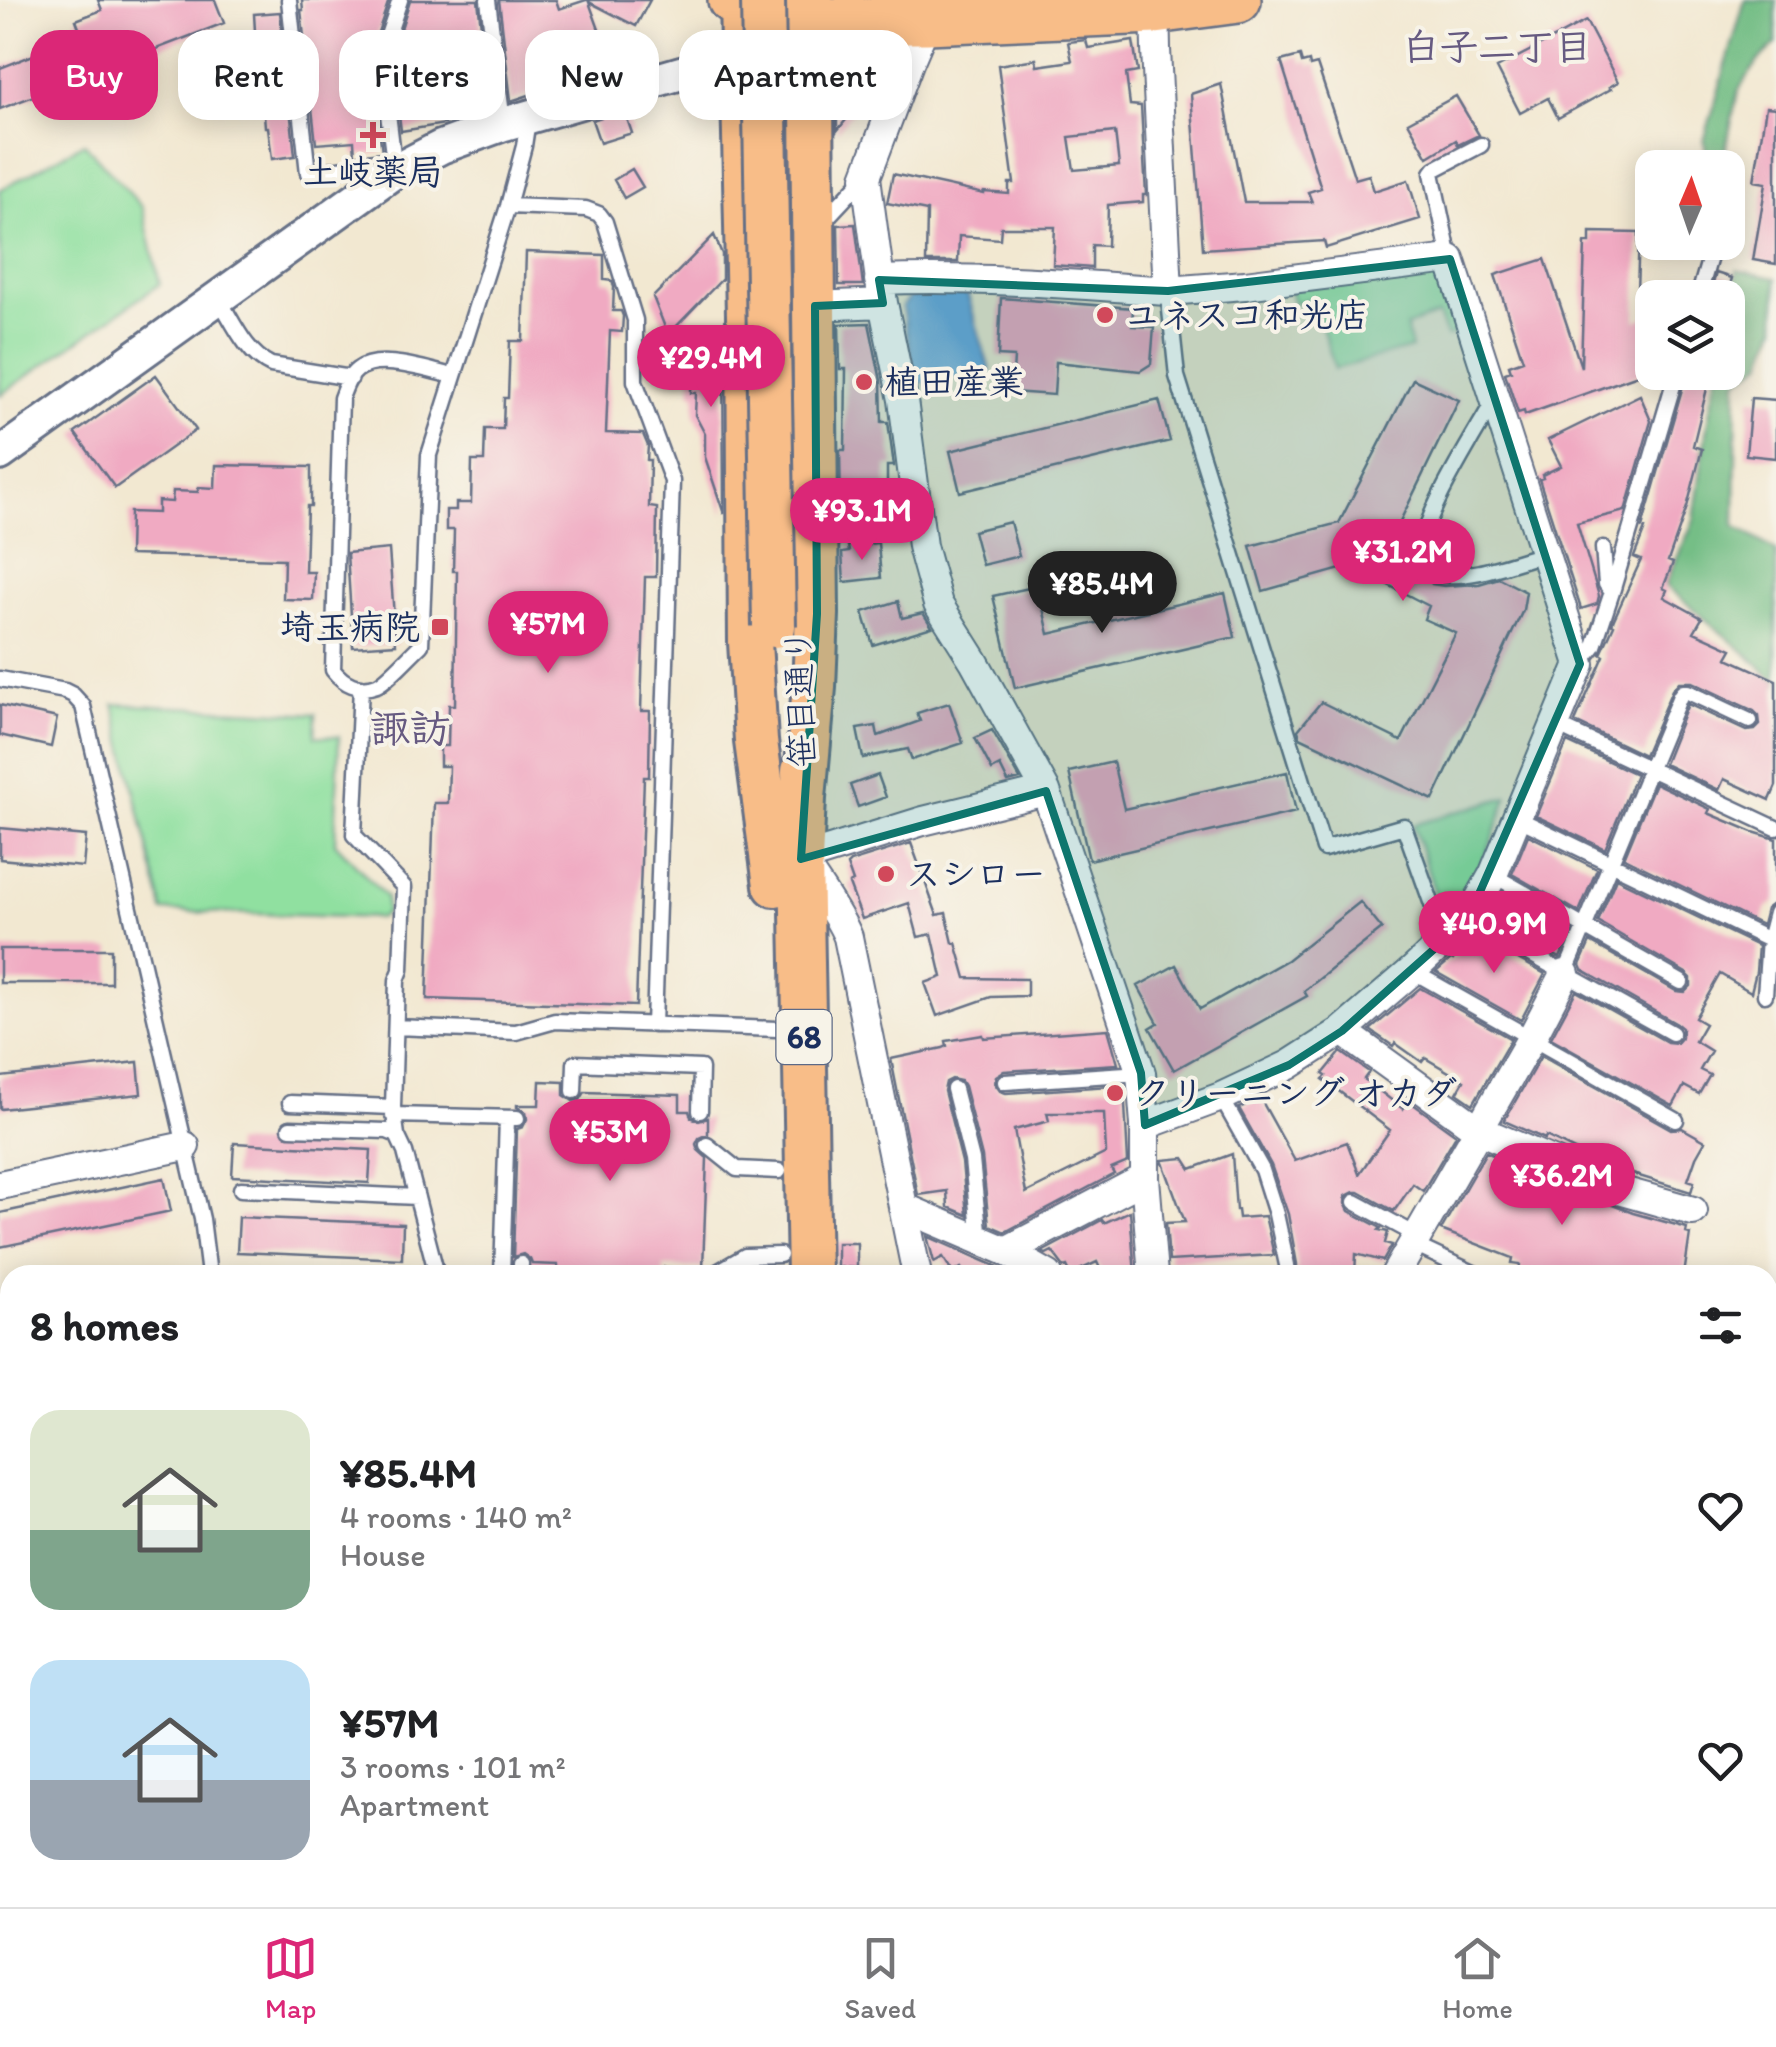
<!DOCTYPE html>
<html lang="en">
<head>
<meta charset="utf-8">
<style>
  :root { --surface:#fff; --page:#f2f2f2; --text:#202124; --muted:#757577; --line:#e0e0e0; --accent:#db2777 }
  body { margin:0; font-family:Itim,"Klee One",sans-serif; background:var(--page); color:var(--text); height:100vh; display:flex; flex-direction:column; font-size:38px; white-space:nowrap }
  * { box-sizing:border-box; margin:0 }
  p { font-size:32px; color:var(--muted) }
  .icon { flex:none; width:55px; height:55px; fill:none; stroke:currentColor; stroke-width:2; stroke-linecap:round; stroke-linejoin:round }
  .map { position:relative; flex:1; overflow:hidden }
  .drawer { position:absolute; left:0px; top:1265px; width:1778px; height:642px; display:flex; flex-direction:column; background:var(--surface); border-radius:30px 30px 0 0; box-shadow:0 5px 25px #0003 }
  .drawer>* { flex:none }
  .guide { position:absolute; left:30px; top:30px; width:1000px; height:90px; display:flex; gap:20px }
  .needle { width:65px; rotate:2deg }
  .controls { position:absolute; left:1635px; top:150px; display:grid; gap:20px }
  .controls a { display:grid; place-items:center; width:110px; height:110px; border-radius:20px; background:var(--surface); box-shadow:0 5px 25px #0003; font-size:50px }
  .price { position:absolute; translate:-50% -85px; padding:0 22px; border-radius:35px; background:var(--accent); color:#fff; font-size:32px; line-height:65px; filter:drop-shadow(0 2px 5px #0008) }
  .price::after { content:''; position:absolute; left:50%; top:60px; width:30px; height:22px; margin-left:-15px; background:inherit; clip-path:polygon(0 0,100% 0,50% 100%) }
  .price.selected { background:#222; color:#fff }
  ul { padding:0; list-style:none }
  li { display:flex; align-items:center; gap:30px; height:250px; padding:0 30px }
  li span { display:grid; place-items:center; flex:none; width:280px; height:200px; border-radius:30px; color:#555 }
  li>.icon { margin-inline-start:auto }
  span .icon { width:120px; height:120px; fill:#fffc; stroke-width:1 }
  li b { font-size:42px }
  h2 { display:flex; justify-content:space-between; align-items:center; height:120px; padding:0 30px; font-size:42px }
  .pill { padding:0 35px; border-radius:30px; background:var(--surface); box-shadow:0 5px 25px #0003; font-size:35px; line-height:90px }
  .pill.selected { background:var(--accent); color:#fff }
  .dock { display:flex; justify-content:space-around; align-items:center; height:140px; border-top:2px solid var(--line); background:var(--surface); font-size:28px; color:var(--muted) }
  .dock a { display:grid; justify-items:center; gap:5px }
  .dock .selected { color:var(--accent) }
  .map>svg:first-child { display:block }
  .green { fill:#90e0a0; stroke:#56887f; stroke-width:2.5 }
  .forest { fill:#74be86; stroke:#487672; stroke-width:2.5 }
  .water { fill:#70a8df; stroke:#466c9e; stroke-width:2.5 }
  .building { fill:#f0aac2; fill-rule:evenodd }
  .lines { fill:none; stroke-linecap:round; stroke-linejoin:round }
  .service-casing { stroke:#667086; stroke-width:19 }
  .minor-casing { stroke:#667086; stroke-width:32 }
  .tertiary-casing { stroke:#667086; stroke-width:38 }
  .primary-casing { stroke:#667086; stroke-width:48 }
  .trunk-casing { stroke:#667086; stroke-width:50 }
  .service { stroke:#fff; stroke-width:14 }
  .minor { stroke:#fff; stroke-width:28 }
  .tertiary { stroke:#fff; stroke-width:32 }
  .primary { stroke:#f8bd88; stroke-width:42 }
  .trunk { stroke:#f8bd88; stroke-width:45 }
  .primary-bridge-casing { stroke:#667086; stroke-width:48; stroke-linecap:butt }
  .primary-bridge { stroke:#f8bd88; stroke-width:42 }
  .marked { fill:#0f766e; fill-opacity:0.2; stroke:#0f766e; stroke-width:8; stroke-linejoin:round }
  .poi-dot { fill:#d1495b; stroke:#f7f3e8; stroke-width:4 }
  .labels { text-anchor:middle; stroke-width:8; stroke-linejoin:round; paint-order:stroke }
  .shield { fill:#f7f3e8; stroke:#5d6a87; stroke-width:2.5 }
  .shield-label { font-size:32px; font-weight:bold; fill:#1b2f5e }
  .poi-label { font-size:35px; font-weight:bold; fill:#1b2f5e; stroke:#f7f3e8; text-anchor:start }
  .street-label { font-size:35px; fill:#1b2f5e; stroke:#f7f3e8 }
  .neighbourhood-label { font-size:38px; font-weight:bold; fill:#665a81; stroke:#f7f3e8 }
  .quarter-label { font-size:40px; font-weight:bold; fill:#665a81; stroke:#f7f3e8 }
</style>
</head>
<body>
<div class="map">
<svg width="1776" height="1907" viewBox="0 0 1776 1907">
  <rect width="100%" height="100%" fill="#f7f3e8"/>
  <filter id="ink" filterUnits="userSpaceOnUse"><feTurbulence type="fractalNoise" baseFrequency=".01" numOctaves="2"/><feDisplacementMap in="SourceGraphic" scale="20" xChannelSelector="R" yChannelSelector="G"/><feConvolveMatrix kernelMatrix="1 2 1 2 8 2 1 2 1" color-interpolation-filters="sRGB"/></filter>
  <filter id="wash" filterUnits="userSpaceOnUse"><feTurbulence type="fractalNoise" baseFrequency=".0048" numOctaves="4" result="noise"/><feDisplacementMap in="SourceGraphic" scale="40" xChannelSelector="R" yChannelSelector="G"/><feGaussianBlur stdDeviation="2.25" result="paint"/><feColorMatrix in="noise" values="0 0 0 0 0 0 0 0 0 0 0 0 0 0 0 0 0 1.4 0 .05"/><feComposite in="paint" operator="in"/></filter>
  <g filter="url(#wash)">
    <rect width="100%" height="100%" fill="#f2e8d1"/>
    <path class="green" d="M84,143L142,207L160,284L0,395V190Z
      M1425,270L1439,276L1457,334L1446,336L1438,315L1406,326L1411,348L1335,369L1313,298L1294,303L1289,286Z
      M1435 552a13 13 0 1 1 26 0a13 13 0 1 1-26 0Z
      M114,704L316,714L315,736L339,737L335,843L386,897V913L379,918L163,911Z
      M1507,797L1493,839L1471,887L1445,924L1413,825Z"/>
    <path class="forest" d="M1745,0H1776V44L1758,61L1738,91L1722,167H1709L1704,141Z
      M1737,270L1776,278V326L1763,363L1737,380L1735,526L1776,551V684L1756,662L1665,585L1694,520L1707,424L1717,373L1728,372V321Z
      M1768,1553L1776,1556V1600L1768,1604Z"/>
    <path class="water" d="M914,292L967,293L990,371L916,384L902,307Z"/>
    <g id="blocks">
      <path class="building" d="M98,0H215L224,23L0,109V68L82,36L76,20L102,10Z
        M302,0H389L370,56L382,152L355,155L354,141L316,144L301,10H303Z
        M410,0H478L490,107L445,114V124L401,131L392,57Z
        M499,0H556L559,9L586,0H650L636,26L589,2L605,46L587,52L590,59L563,68L568,82L511,101Z
        M280,12L295,156L272,159L268,127H265L258,33L255,31L254,14Z
        M1586,21L1618,82L1609,87L1611,89L1558,118L1548,98L1520,113L1497,68Z
        M1086,40L1088,48L1133,41L1138,72L1126,74L1130,105L1141,106L1146,195H1143V202L1108,205L1107,246L1092,245V268L1053,265L1055,227H1001L1000,239L959,236L958,262H926L927,211L887,203L893,174L984,194V192L1009,194V183H1014L998,65L1036,59L1037,66L1072,61L1068,42ZM1115,132L1119,166L1074,170L1069,137Z
        M897,47L886,74L869,76L882,85L873,109L862,100L837,131V75L846,50Z
        M1300,56L1302,63L1309,61L1310,66L1317,64L1355,179L1369,175L1374,191L1408,180L1420,219L1326,248L1324,241L1203,249L1191,94L1221,84L1244,202H1312L1308,192L1321,188L1281,61Z
        M1456,96L1479,135L1458,145L1456,140L1428,157L1408,122Z
        M1766,107L1776,108V264L1753,260L1766,183L1754,181Z
        M624,110L632,133L600,143L592,120Z
        M632,169L643,187L624,198L614,180Z
        M855,224L863,285H839L838,225Z
        M1590,232L1639,233L1636,321L1652,315V370L1525,415L1524,411L1518,413L1505,373L1511,371L1509,365L1523,360L1495,275L1545,259L1581,367L1585,243H1590Z
        M714,235L722,254V279L668,335L653,297Z
        M526,252L604,255V280L612,281L614,287L613,311H621L623,316L622,332L610,331L606,433L643,434L648,446L647,460H650L649,507L657,508L656,577H645L641,711H650L649,777H644L636,1006L427,999L434,803H448L449,766H440V746H448L449,705H455L457,571H453L454,530H446V510H456V503H471L472,461H484L485,429H503L504,398H508L510,341H523Z
        M1716,273L1732,278L1726,298H1709Z
        M1001,298L1133,308L1132,326L1154,327L1151,364L1140,371L1056,362L1054,395L1012,392L1014,357L998,356Z
        M869,323L881,381L882,422H888L894,466H887V513L841,514L840,450H845L846,369H840L839,324Z
        M709,342H723L724,514L705,457V434L695,415L696,393H691L692,358H709Z
        M1687,372H1711L1693,446L1702,449L1687,507L1668,561L1673,563L1663,588L1667,590L1664,597L1702,618L1694,632L1732,649L1727,658L1776,680V786L1770,800L1724,779L1719,790L1664,764L1688,704L1746,731L1755,730L1760,725L1759,716L1754,711L1692,682H1679L1672,690L1644,755L1575,722L1604,656L1601,654L1614,625L1612,624L1614,619L1641,560L1634,557L1645,529L1642,528Z
        M156,375L196,430L115,488L75,433Z
        M1413,379L1459,400L1388,546L1413,559L1432,584L1444,586L1479,584L1499,578L1526,592L1523,610L1433,800L1300,737L1298,730L1321,702L1401,741L1456,633L1424,619L1429,606L1351,566L1263,591L1250,546L1339,523Z
        M1640,395L1651,421L1625,511L1577,523L1599,596L1597,604L1581,609L1539,479L1543,478L1542,475L1561,466L1548,440Z
        M1751,398L1776,400V458L1746,455Z
        M1159,400L1170,441L960,492L950,451Z
        M216,465L311,467V506H307L305,572H314L313,600L283,599L284,559L129,555L130,512L158,513V501L172,502L173,491L198,492V487L215,488Z
        M1010,522L1019,556L982,565L973,531Z
        M878,543L881,578L844,582L842,553L849,552L848,546Z
        M389,549L396,644L353,647L347,553Z
        M1038,586L1049,634L1225,593L1235,637L1015,688L993,596Z
        M898,601L902,618L923,613L932,627L873,645L863,612Z
        M949,703L963,743L912,760L908,749L863,758L857,729L876,726L878,736L920,721L917,713Z
        M0,705L57,718L51,747L0,735Z
        M992,730L1020,779L1008,782L1000,766L992,770L975,738Z
        M1567,742L1636,774L1605,849L1536,816Z
        M1113,762L1124,809L1287,772L1296,812L1089,860L1069,772Z
        M878,775L886,797L858,807L850,785Z
        M1655,783L1710,809L1708,813L1753,832L1776,839V897L1774,903L1766,909L1762,925L1624,858Z
        M0,828L86,836L83,867L0,859Z
        M1528,835L1597,869L1579,912L1512,874Z
        M911,843L937,915L946,913L953,943H956L966,978L1027,979V996L991,997L937,1016L925,983L942,977L932,934L918,937L909,903L862,919L849,884L853,882L847,865L850,862Z
        M1616,878L1758,946L1756,972L1751,992L1720,974L1695,1018L1705,1024L1695,1041L1711,1051L1700,1070L1710,1075L1699,1094L1684,1086L1673,1106L1551,1038L1576,991L1667,1042L1677,1043L1682,1037V1028L1677,1024L1582,970L1580,965L1590,942L1676,991L1685,992L1691,986V978L1686,973L1598,922Z
        M1503,893L1571,932L1560,958L1489,918Z
        M1360,902L1382,929L1304,991L1307,996L1174,1070L1150,1028L1158,1023L1138,986L1176,965L1200,1009L1287,960Z
        M1476,936L1545,974L1521,1020L1436,972L1451,959L1453,960L1458,952Z
        M0,949H111V983H0Z
        M1420,988L1511,1039L1473,1104L1457,1093L1464,1081L1425,1058L1422,1062L1395,1043L1393,1046L1370,1030Z
        M1108,1029L1118,1064L1004,1071L996,1076L995,1084L1000,1091L1006,1093L1124,1085L1128,1162L1111,1169L1114,1174L1005,1232L989,1225L982,1157L964,1086L961,1081L952,1079L946,1082L944,1091L962,1162L967,1215L948,1207L947,1191L918,1195L891,1059L943,1048L947,1046L946,1041L983,1035L984,1038ZM1047,1113H1104L1106,1153L1026,1193L1014,1130L1049,1121Z
        M1341,1052L1369,1072L1364,1079L1403,1109L1409,1101L1456,1135L1423,1191L1413,1184L1394,1211L1359,1192H1354L1346,1196L1345,1203L1349,1211L1381,1228L1379,1230L1388,1232L1385,1243L1392,1245L1383,1261L1356,1254L1355,1275H1290L1297,1269V1264L1288,1214L1271,1165L1239,1108L1260,1098L1295,1161L1347,1142L1359,1174L1390,1130L1323,1079L1326,1076L1323,1074Z
        M1541,1056L1671,1129L1682,1128L1705,1141L1696,1157L1688,1180L1694,1182L1691,1192L1610,1167L1546,1136L1545,1139L1504,1121Z
        M138,1062L141,1094L0,1109V1077Z
        M540,1081L564,1082V1095L573,1101L580,1100L585,1092L680,1095V1111H689L691,1117L699,1121L708,1118V1134L699,1138L696,1144L698,1150L707,1158L703,1268L664,1267V1275H558V1265L532,1264L530,1259L523,1254L513,1257L517,1129L523,1127L527,1119L526,1112L517,1107V1105H539Z
        M234,1143L371,1150L369,1183L232,1176Z
        M1486,1152L1535,1173L1531,1182L1561,1195L1566,1187L1633,1213L1687,1228L1686,1233L1690,1234L1684,1275H1579L1550,1270V1273L1540,1271V1275H1537L1519,1272L1520,1264L1512,1263L1513,1258L1441,1230Z
        M1232,1154L1236,1210H1238L1239,1218L1265,1216L1274,1255L1169,1261L1166,1223L1185,1222L1162,1160L1184,1158L1191,1169Z
        M164,1178L171,1211L0,1247V1213Z
        M1130,1211L1135,1275H1103L1097,1262L1071,1274L1067,1266L1064,1267L1052,1251L1046,1254L1042,1252L1102,1220L1104,1223Z
        M239,1217L403,1224L402,1259L237,1252Z
        M927,1236L998,1267L1004,1275H966L961,1268L953,1273L943,1257L934,1262Z
        M837,1243H857V1268L837,1267Z"/>
    </g>
  </g>
  <g filter="url(#ink)">
    <use href="#blocks" fill-opacity="0" stroke="#667086" stroke-width="2.5"/>
    <g class="lines">
      <defs>
        <path id="service" d="M289,0L308,173L361,166L395,171L381,56L400,0
          M488,0L503,123
          M508,206L586,209L599,214L605,222L635,320V381L672,481L654,1025
          M822,223L865,177
          M1450,259L1432,173L1435,169L1481,145
          M1168,291L1177,376L1324,849L1404,826L1445,941
          M218,298C233,321 245,353 271,365L351,378
          M1698,298L1714,243
          M454,376C428,371 379,353 357,370C348,377 345,388 341,398L333,670C343,683 359,692 377,685C387,681 411,654 421,645L429,455L508,206L524,146L528,120
          M1493,402C1476,433 1423,515 1423,546C1422,557 1429,565 1436,574C1472,580 1510,563 1544,554
          M1603,548L1606,584L1612,592
          M1580,664L1594,646L1612,592L1677,372
          M0,679L65,691L73,695L83,706L202,1219L209,1275
          M361,687L354,835L404,887L401,970L397,980L393,1107L397,1135
          M1554,724L1776,828
          M1517,818L1769,940
          M1493,875L1681,982
          M1468,919L1672,1033
          M1412,971L1676,1120
          M1565,974L1680,696L1683,692H1688L1750,721
          M1765,995L1769,940L1776,913
          M396,1027L516,1032L555,1021L777,1029
          M1005,1082L1141,1073
          M954,1089L972,1160L980,1240
          M574,1091L575,1063L701,1068L700,1111
          M1221,1097L1262,1170L1276,1214L1287,1265
          M290,1103L393,1107
          M393,1115L517,1118
          M290,1128L387,1131L397,1135L405,1152L437,1275
          M707,1145L737,1169L779,1171
          M241,1189L417,1197
          M1355,1202L1418,1236
          M1414,1245L1478,1275
          M502,1275L507,1118
          M520,1275L521,1264
          M712,1275L745,1256L780,1255
          M1768,1446L1776,1370
          M1768,1503L1776,1505
          M482,1898L484,1907
          M568,1898L572,1907
          M172,1907L213,1898"/>
        <path id="minor" d="M927,21L909,63L866,177L883,303L903,400L922,546L938,604L974,661L1046,791L1141,1073L1145,1125V1178L1153,1275
          M879,280C975,276 1072,284 1168,291L1156,49L1155,0
          M815,306L883,303
          M1342,1031L1479,1130L1622,1191L1693,1211
          M1145,1125L1221,1097L1289,1065L1342,1031L1412,971L1468,919L1493,875L1580,664L1450,259L1245,285L1168,291
          M0,1185L185,1146
          M903,1207L1006,1251L1048,1275
          M1006,1251L1145,1178
          M917,1275L848,937C838,912 815,883 801,859L923,821L1046,791
          M1395,1275L1532,1037L1565,974
          M1768,1693L1776,1690
          M1768,1881L1776,1898
          M725,1898L738,1907
          M1170,1898L1177,1907
          M1520,1898L1527,1907
          M122,1907L123,1898
          M648,1907L669,1898
          M1279,1907L1288,1898"/>
        <path id="tertiary" d="M0,454L395,171L441,147L504,124L702,67L742,53L758,37
          M0,1708L10,1704"/>
        <path id="primary" d="M741,0L748,315L750,642L756,741L775,885
          M803,771L804,798L801,859L809,1275
          M804,798L814,687L817,614L811,0
          M790,1898V1907
          M820,1898V1907"/>
        <path id="trunk" d="M731,0L780,18L811,21H927L1155,11L1238,0"/>
      </defs>
      <use href="#service" class="service-casing"/>
      <use href="#minor" class="minor-casing"/>
      <use href="#tertiary" class="tertiary-casing"/>
      <use href="#primary" class="primary-casing"/>
      <use href="#trunk" class="trunk-casing"/>
      <use href="#service" class="service"/>
      <use href="#minor" class="minor"/>
      <use href="#tertiary" class="tertiary"/>
      <use href="#primary" class="primary"/>
      <use href="#trunk" class="trunk"/>
      <defs>
        <path id="primary-bridge" d="M763,0L774,626"/>
      </defs>
      <use href="#primary-bridge" class="primary-bridge-casing"/>
      <use href="#primary-bridge" class="primary-bridge"/>
    </g>
  </g>
  <path class="marked" d="M1450,259L1580,664L1468,919L1342,1031L1289,1065L1145,1125L1141,1073L1046,791L801,859L817,614L815,306L883,303L879,280L1168,291Z"/>
  <g class="poi-dot">
    <path d="M368 120h10v10h10v10h-10v10h-10v-10h-10v-10h10z"/>
    <circle cx="1105" cy="315" r="10"/>
    <circle cx="864" cy="382" r="10"/>
    <rect x="430" y="617" width="20" height="20" rx="5"/>
    <circle cx="886" cy="874" r="10"/>
    <circle cx="1115" cy="1093" r="10"/>
  </g>
  <g class="labels">
    <rect class="shield" x="776.5" y="1010" width="55" height="54" rx="8"/>
    <g class="shield-label">
      <text x="804" y="1048">68</text>
    </g>
    <g class="poi-label">
      <text x="373" y="184" text-anchor="middle">土岐薬局</text>
      <text x="1125" y="327">ユネスコ和光店</text>
      <text x="884" y="394">植田産業</text>
      <text x="420" y="639" text-anchor="end">埼玉病院</text>
      <text x="906" y="886">スシロー</text>
      <text x="1135" y="1105">クリーニング オカダ</text>
    </g>
    <g class="street-label">
      <text transform="translate(800 698) rotate(-92)" y="12">笹目通り</text>
    </g>
    <g class="neighbourhood-label">
      <text x="1497" y="60">白子二丁目</text>
    </g>
    <g class="quarter-label">
      <text x="410" y="742">諏訪</text>
    </g>
  </g>
</svg>
<div class="controls">
<a><svg class="needle" viewBox="-14 -14 28 28"><path d="M0-13l5 13h-10z" fill="#e53935"/><path d="M0 13l5-13h-10z" fill="#757577"/></svg></a>
<a><svg class="icon" aria-label="layers" viewBox="0 0 24 24"><path d="M12 4l9 5-9 5-9-5zM3 14l9 5 9-5"/></svg></a>
</div>
<b class="price" style="left:711px;top:410px">¥29.4M</b>
<b class="price" style="left:862px;top:563px">¥93.1M</b>
<b class="price" style="left:1403px;top:604px">¥31.2M</b>
<b class="price selected" style="left:1102px;top:636px">¥85.4M</b>
<b class="price" style="left:548px;top:676px">¥57M</b>
<b class="price" style="left:1494px;top:976px">¥40.9M</b>
<b class="price" style="left:610px;top:1184px">¥53M</b>
<b class="price" style="left:1562px;top:1228px">¥36.2M</b>
<div class="guide">
<a class="pill selected">Buy</a>
<a class="pill">Rent</a>
<a class="pill">Filters</a>
<a class="pill">New</a>
<a class="pill">Apartment</a>
</div>
<section class="drawer">
<h2>8 homes<svg class="icon" aria-label="filters" viewBox="0 0 24 24"><path d="M4 7h16M4 17h16"/><circle cx="9" cy="7" r="2"/><circle cx="15" cy="17" r="2"/></svg></h2>
<ul>
<li><span style="background:linear-gradient(#dfe7d0 60%,#7fa58c 0)"><svg class="icon" aria-label="home" viewBox="0 0 24 24"><path d="M3 11l9-7 9 7M6 9v11h12V9"/></svg></span><div><b>¥85.4M</b><p>4 rooms · 140 m²</p><p>House</p></div><svg class="icon" aria-label="heart" viewBox="0 0 24 24"><path d="M12 20l-8-8c-3-5 5-10 8-4 3-6 11-1 8 4z"/></svg></li>
<li><span style="background:linear-gradient(#bfe0f5 60%,#9aa5b1 0)"><svg class="icon" aria-label="home" viewBox="0 0 24 24"><path d="M3 11l9-7 9 7M6 9v11h12V9"/></svg></span><div><b>¥57M</b><p>3 rooms · 101 m²</p><p>Apartment</p></div><svg class="icon" aria-label="heart" viewBox="0 0 24 24"><path d="M12 20l-8-8c-3-5 5-10 8-4 3-6 11-1 8 4z"/></svg></li>
</ul>
</section>
</div>
<nav class="dock">
<a class="selected"><svg class="icon" aria-label="map" viewBox="0 0 24 24"><path d="M3 6l6-2 6 2 6-2v14l-6 2-6-2-6 2zM9 4v14M15 6v14"/></svg>Map</a>
<a><svg class="icon" aria-label="saved" viewBox="0 0 24 24"><path d="M7 4h10v16l-5-4-5 4z"/></svg>Saved</a>
<a><svg class="icon" aria-label="home" viewBox="0 0 24 24"><path d="M3 11l9-7 9 7M6 9v11h12V9"/></svg>Home</a>
</nav>
</body>
</html>
